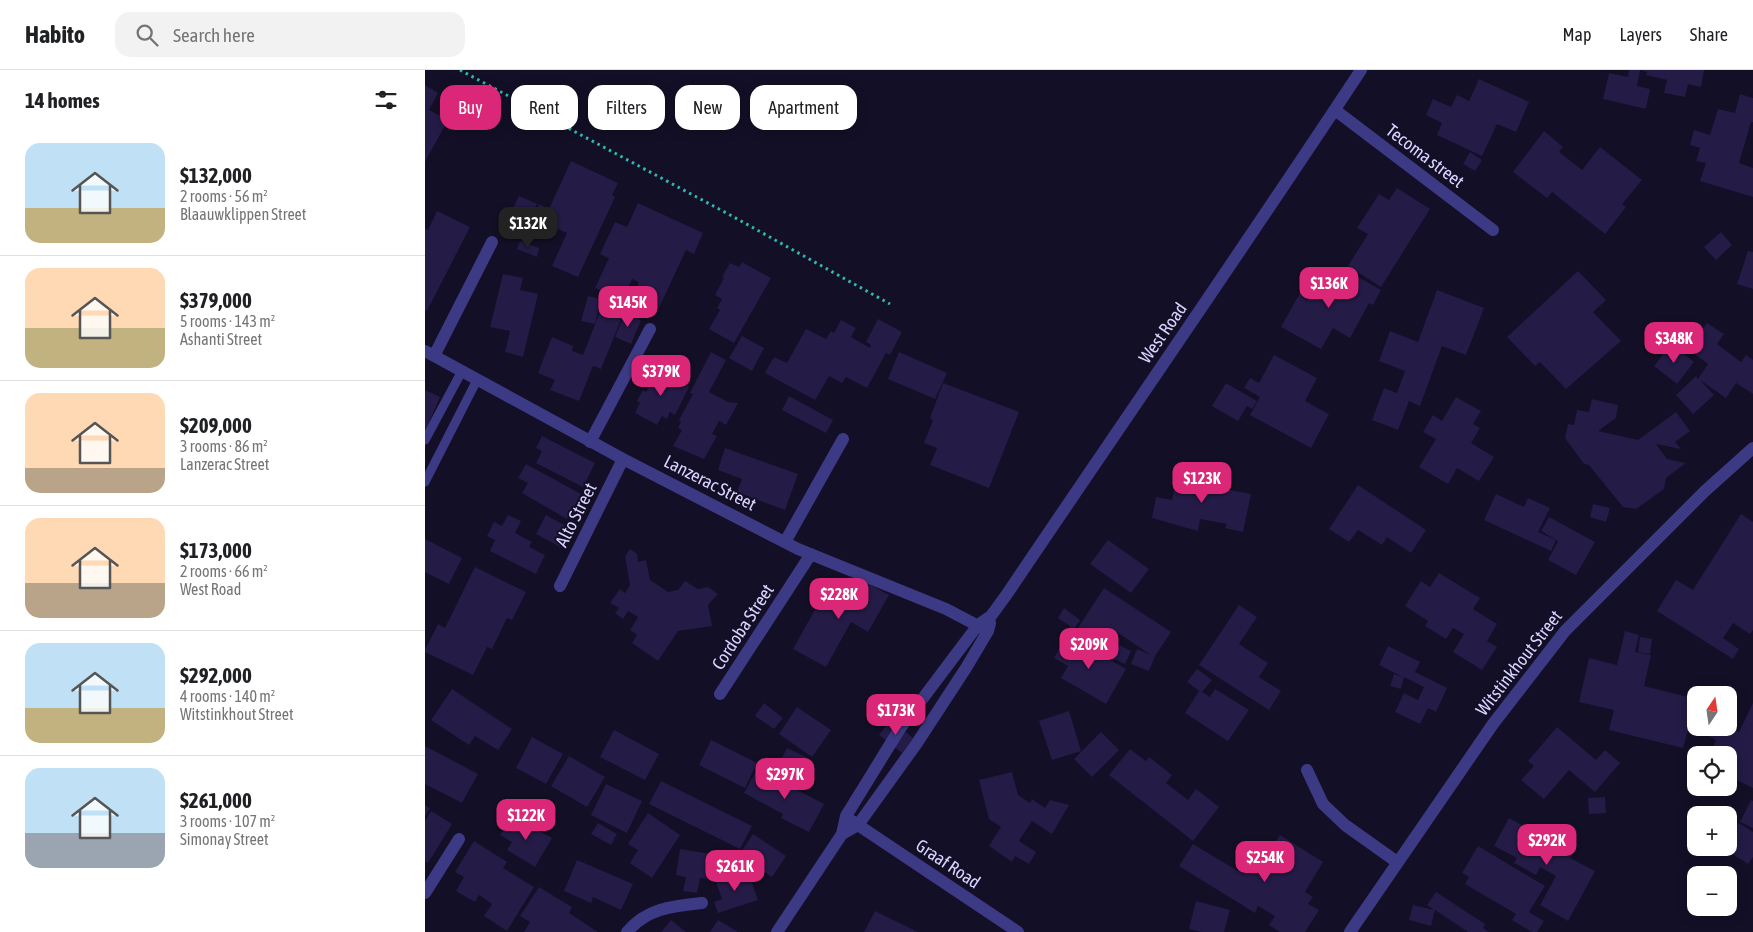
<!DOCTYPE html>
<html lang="en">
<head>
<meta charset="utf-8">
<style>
  :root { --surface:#fff; --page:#f2f2f2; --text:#202124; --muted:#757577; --line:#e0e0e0; --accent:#db2777 }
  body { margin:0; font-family:"Asap Condensed",sans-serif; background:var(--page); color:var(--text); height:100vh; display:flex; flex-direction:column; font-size:19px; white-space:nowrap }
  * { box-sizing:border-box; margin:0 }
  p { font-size:16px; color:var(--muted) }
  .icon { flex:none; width:28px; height:28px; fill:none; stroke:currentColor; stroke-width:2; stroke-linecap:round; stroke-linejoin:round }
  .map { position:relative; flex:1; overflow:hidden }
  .panel { display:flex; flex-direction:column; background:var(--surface); width:425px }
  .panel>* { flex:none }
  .top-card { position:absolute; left:15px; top:15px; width:475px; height:45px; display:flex; gap:10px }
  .needle { width:32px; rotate:13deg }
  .tools { position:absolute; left:1262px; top:616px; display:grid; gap:10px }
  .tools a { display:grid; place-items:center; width:50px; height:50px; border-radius:10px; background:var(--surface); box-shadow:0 2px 12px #0003; font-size:25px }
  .price { position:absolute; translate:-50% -42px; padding:0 11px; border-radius:10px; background:var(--accent); color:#fff; font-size:16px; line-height:32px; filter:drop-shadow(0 1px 2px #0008) }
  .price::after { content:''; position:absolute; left:50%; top:30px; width:15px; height:11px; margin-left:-8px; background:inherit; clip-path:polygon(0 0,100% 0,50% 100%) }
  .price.selected { background:#222; color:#fff }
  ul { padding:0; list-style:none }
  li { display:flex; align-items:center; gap:15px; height:125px; padding:0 25px }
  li+li { border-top:1px solid var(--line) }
  li span { display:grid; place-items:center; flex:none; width:140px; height:100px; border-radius:15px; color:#555 }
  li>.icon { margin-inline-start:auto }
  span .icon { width:60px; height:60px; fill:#fffc; stroke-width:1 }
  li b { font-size:21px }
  h2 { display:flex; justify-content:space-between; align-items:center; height:60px; padding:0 25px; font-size:21px }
  .tag { padding:0 18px; border-radius:15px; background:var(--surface); box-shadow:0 2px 12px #0003; font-size:18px; line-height:45px }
  .tag.selected { background:var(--accent); color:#fff }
  header { display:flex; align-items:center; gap:30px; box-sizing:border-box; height:70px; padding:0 25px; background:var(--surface); border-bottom:1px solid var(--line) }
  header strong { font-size:24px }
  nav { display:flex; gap:28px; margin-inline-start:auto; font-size:18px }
  .search { width:350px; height:45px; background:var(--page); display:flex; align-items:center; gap:12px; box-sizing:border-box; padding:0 18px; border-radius:15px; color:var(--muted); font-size:19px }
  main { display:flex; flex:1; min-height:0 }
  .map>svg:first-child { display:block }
  .building { fill:#241b47 }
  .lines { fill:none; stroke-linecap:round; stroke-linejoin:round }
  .path { stroke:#2fb8b0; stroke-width:3; stroke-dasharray:2.5 4; stroke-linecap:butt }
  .service { stroke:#3d3a85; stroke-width:9 }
  .minor { stroke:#3d3a85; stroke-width:12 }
  .labels { text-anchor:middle; stroke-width:4; stroke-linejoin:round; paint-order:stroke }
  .street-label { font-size:18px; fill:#d9d4ff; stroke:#130f26 }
</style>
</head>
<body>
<header>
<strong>Habito</strong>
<div class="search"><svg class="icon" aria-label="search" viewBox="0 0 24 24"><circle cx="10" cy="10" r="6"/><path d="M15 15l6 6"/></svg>Search here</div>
<nav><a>Map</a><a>Layers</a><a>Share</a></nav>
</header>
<main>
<section class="panel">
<h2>14 homes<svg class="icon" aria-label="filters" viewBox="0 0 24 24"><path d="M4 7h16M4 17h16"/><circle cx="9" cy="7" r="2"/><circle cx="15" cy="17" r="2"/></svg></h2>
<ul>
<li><span style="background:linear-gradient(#bfe0f5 65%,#c2b280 0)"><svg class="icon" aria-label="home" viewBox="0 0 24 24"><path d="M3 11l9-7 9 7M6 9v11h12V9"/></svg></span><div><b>$132,000</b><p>2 rooms · 56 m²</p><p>Blaauwklippen Street</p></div></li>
<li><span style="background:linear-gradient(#ffd9b3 60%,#c2b280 0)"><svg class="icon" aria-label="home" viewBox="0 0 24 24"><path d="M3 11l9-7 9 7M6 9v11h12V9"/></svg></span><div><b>$379,000</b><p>5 rooms · 143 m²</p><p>Ashanti Street</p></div></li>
<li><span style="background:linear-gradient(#ffd9b3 75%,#b9a48a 0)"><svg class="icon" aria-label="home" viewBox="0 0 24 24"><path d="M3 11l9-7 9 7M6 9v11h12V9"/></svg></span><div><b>$209,000</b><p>3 rooms · 86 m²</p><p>Lanzerac Street</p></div></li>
<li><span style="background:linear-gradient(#ffd9b3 65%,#b9a48a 0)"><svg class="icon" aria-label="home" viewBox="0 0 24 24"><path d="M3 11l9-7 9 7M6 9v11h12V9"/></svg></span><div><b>$173,000</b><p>2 rooms · 66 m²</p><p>West Road</p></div></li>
<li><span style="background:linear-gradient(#bfe0f5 65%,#c2b280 0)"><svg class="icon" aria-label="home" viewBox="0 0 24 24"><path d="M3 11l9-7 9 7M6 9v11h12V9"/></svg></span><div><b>$292,000</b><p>4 rooms · 140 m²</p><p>Witstinkhout Street</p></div></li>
<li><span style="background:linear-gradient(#bfe0f5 65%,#9aa5b1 0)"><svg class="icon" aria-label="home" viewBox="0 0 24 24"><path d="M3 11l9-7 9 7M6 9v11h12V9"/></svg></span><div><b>$261,000</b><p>3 rooms · 107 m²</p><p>Simonay Street</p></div></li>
</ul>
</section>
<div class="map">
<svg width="1328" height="862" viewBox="0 0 1328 862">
  <rect width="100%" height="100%" fill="#130f26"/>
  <path class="building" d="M1204,0H1215L1212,16L1225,19L1221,39L1178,29L1184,3L1203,7Z
    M1216,0H1279L1276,17L1263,14L1260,27L1239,23L1242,10L1221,5L1222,2Z
    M1054,9L1104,32L1091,62L1072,54L1057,86L1012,65L1017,53L1001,45L1008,29L1026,37L1032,25L1044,31Z
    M0,15L13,23L4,40L23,50L0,92Z
    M1315,24L1328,28V52H1326L1314,93L1328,98V127L1275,111L1281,93L1271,91L1275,78L1265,75L1269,60L1285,65L1293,39L1310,43Z
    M1119,61L1138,77L1134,82L1157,100L1175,77L1217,110L1197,134L1201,137L1180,164L1127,122L1122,128L1088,102Z
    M1045,82L1057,90L1050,101L1038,94Z
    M146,91L193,113L187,125L190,127L153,207L127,196L142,163L108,148L114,134L124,139Z
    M972,118L1005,139L956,217L923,196L943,164L932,158L954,124L964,130Z
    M94,126L112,134L107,146L88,138Z
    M213,133L278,163L269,184L261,180L233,240L207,228L214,212L207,209L197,231L170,218L184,188L175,184L190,152L202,157Z
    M12,141L45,157L2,241L0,240V158L3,160Z
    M1296,162L1307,175L1291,190L1279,177Z
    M95,171L114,178L112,187L92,179Z
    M1323,181L1328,182V219L1312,214Z
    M317,192L346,208L309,273L284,259L295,240L292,238L297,229L290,225L299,208L297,207L305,193L314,197Z
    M1153,201L1181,230L1168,242L1196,271L1141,319L1115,292L1110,296L1082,267Z
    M926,203L956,220L948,235L944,233L925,268L908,258L896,279L856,257L885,205L916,222Z
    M78,204L98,208L95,220L113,224L98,287L80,282L85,261L65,257Z
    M1012,220L1059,238L1041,285L1017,276L995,336L984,331L973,360L947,350L959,318L972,323L980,301L954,291L965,261L993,272Z
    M163,226L176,229L170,254L156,251Z
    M178,234L199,242L176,299L168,296L154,331L125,320L130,310L113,303L127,267L148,276L147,281L158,285Z
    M200,243L216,250L206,274L190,267Z
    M453,249L477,262L465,285L461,283L442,318L421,307L417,313L404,306L390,330L340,303L349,287L362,293L381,259L401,269L406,261L409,263L416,250L431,258L426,267L445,278L446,275L441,272Z
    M1282,253L1299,264L1292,274L1316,292L1321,285L1328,290V324L1311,313L1301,328L1275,310L1289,325L1268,344L1251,325L1271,306L1273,309L1283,294L1263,279L1265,277L1252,271L1260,255L1273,262L1267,274Z
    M317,266L339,278L327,301L304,288Z
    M1246,274L1269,292L1252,314L1229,296Z
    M286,282L301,290L284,322L303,332L313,333L301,355L294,351L287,364L292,366L279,389L248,376L257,360L253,358L256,352L254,350L268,324L265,323Z
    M474,282L522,303L510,329L463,309Z
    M849,285L892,308L880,331L904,344L886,378L825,345L835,327L819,318L825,308L834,313Z
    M235,295L251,304L249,309L264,317L250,345L245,342L242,349L237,346L232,355L210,343L215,333L212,331L218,320L221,322Z
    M518,313L594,342L564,418L505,395L512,378L499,373L508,350L505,348Z
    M801,313L832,331L827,339L822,336L813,351L787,336Z
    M0,320L15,327L0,362Z
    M364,326L408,350L401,363L357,340Z
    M1031,327L1056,341L1048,354L1055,358L1046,373L1069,387L1054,411L1032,398L1023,414L994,397L1011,369L998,362L1008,345L1017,351Z
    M1167,329L1193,335L1191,348L1173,361L1213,370L1251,342L1265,361L1250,372L1256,379L1231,374L1242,389L1261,393L1241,408L1239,419L1211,439L1198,437L1164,395L1159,394L1140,368L1143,354L1149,355L1152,340L1164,342Z
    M117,366L170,393L158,417L111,393L117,381L111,378Z
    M300,378L373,404L360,440L312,422L317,409L293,400Z
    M101,394L156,424L142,449L97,423L103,413L93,408Z
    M753,400L791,408L789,417L826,424L818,462L800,458L802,454L775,449L773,461L727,448L731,427L747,430Z
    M933,415L1001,460L986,483L962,467L957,475L933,460L924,472L904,459Z
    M1071,424L1099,437L1103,428L1125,438L1113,462L1131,470L1126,481L1059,450Z
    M1168,434L1185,438L1181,452L1165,447Z
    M1316,444L1328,452V560L1325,564L1308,553L1298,568L1314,579L1308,589L1232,541L1251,510L1268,520Z
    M83,445L96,451L90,463L107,472L104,477L120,485L111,504L65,481L70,470L62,466L69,452L77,456Z
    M121,445L146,459L137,478L111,464Z
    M1124,447L1170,472L1151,505L1123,490L1133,471L1116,461Z
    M0,469L37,488L24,514L0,502Z
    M683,470L724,499L706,523L665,494Z
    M205,479L212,484L213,492L221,490L225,510L243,522L253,520L260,511L273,519L283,517L293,524L283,535L287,556L253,561L233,591L207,573L212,565L205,560L213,547L203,541L198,549L190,543L194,538L185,533L195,519L200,523L205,515L200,486Z
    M50,497L101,522L87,550L82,548L67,579L62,577L48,605L0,582V580L13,554L20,558Z
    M1014,503L1055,528L1048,539L1072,554L1062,571L1072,577L1057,600L1028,582L1039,564L1028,558L1021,569L1000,556L1003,551L980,536L996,511L1005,517Z
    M429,506L464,525L443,562L426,552L401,597L368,579L401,520L425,534L428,528L419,523Z
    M679,518L746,562L730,586L724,601L706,594L712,579L726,585L687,559L675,576L651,561Z
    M814,535L832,547L814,574L843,593L834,607L856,621L844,640L774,595Z
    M639,538L655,550L649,559L633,548Z
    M1200,561L1214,565L1210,582L1226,585L1219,616L1271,629L1268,657H1264L1258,678L1184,660L1189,640L1154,632L1164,588L1192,595Z
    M642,565L701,599L681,634L636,608L643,596L629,588Z
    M1215,567L1227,569L1225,584L1213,582Z
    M681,568L706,581L700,594L674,581Z
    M963,576L995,592L990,602L1022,618L1011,642L1003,638L995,654L970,642L979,623L993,630L999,617L979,607L976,619L965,616L969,604L978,607L954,595Z
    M772,599L787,610L777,622L785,627L790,619L824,640L803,671L760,643L774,621L762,612Z
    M27,619L87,659L73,680L50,666L44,675L6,650Z
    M339,633L358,648L349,659L330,646Z
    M1328,633V718L1304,706V685H1284L1291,670L1272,660L1274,658L1304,657L1314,662Z
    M372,637L406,660L387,687L354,664Z
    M644,641L656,681L627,690L614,651Z
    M466,650L488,668L477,683L454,665Z
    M1132,657L1171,690L1180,680L1195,693L1170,722L1144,700L1119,729L1096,710L1109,696L1103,691Z
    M189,660L234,684L220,710L175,687Z
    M676,662L694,680L667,707L649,689Z
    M107,667L138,684L121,714L91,698Z
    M286,670L332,693L320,718L274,695Z
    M0,676L53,704L37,733L0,714Z
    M362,678L383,688L377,700L356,690Z
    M705,679L721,691L724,687L747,705L741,713L763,730L771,719L794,737L768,771L684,705Z
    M144,686L180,707L162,737L126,716Z
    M332,699L399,734L384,762L356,748L358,744L319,723Z
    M587,702L593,725L605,733L607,729L620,738L625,730L644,735L627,764L607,751L594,771L611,782L604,794L590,786L587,792L564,776L576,757L564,749L554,710Z
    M236,711L327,756L315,779L224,734Z
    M181,714L217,731L202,763L166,745Z
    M1270,718H1289L1284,726Z
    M1180,727L1181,743L1164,744L1163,728Z
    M1326,730L1328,731V758L1315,752Z
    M0,735L5,738L0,746Z
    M6,741L27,754L3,793L0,791V751Z
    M223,743L255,765L227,808L205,793L213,780L203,774Z
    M87,745L127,768L110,797L82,780L87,772L75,765Z
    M1084,748L1148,783L1145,788L1170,801L1143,851L1115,835L1131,806L1115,797L1111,805L1089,793L1092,788L1069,776Z
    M173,753L192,764L186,775L166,764Z
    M1314,753L1328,762V787L1323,794L1298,778H1304V768Z
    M328,764L361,786L347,807L314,785Z
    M855,765L898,792L880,822L888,827L883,834L894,840L880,862H855L844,855L850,846L833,836L830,843L754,796L768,774L813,801L821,788L835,797Z
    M49,771L82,792L78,798L109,817L82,861L59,846L67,834L54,825L50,832L31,821L39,807L30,802Z
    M1053,776L1120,816L1104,842L1119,851L1112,862H1107L1087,850L1091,844L1040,814L1044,807L1037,803Z
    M255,779L298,786L294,811L275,808L272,823L258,821L261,807L251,805Z
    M152,790L208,814L196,840L168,827L166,833L139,821Z
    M323,802L333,830L293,843L289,832L297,829L291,812Z
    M114,817L147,837L144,843L173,862H99L105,852L95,846Z
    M1011,822L1060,854L1058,858L1064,862H1043L1010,840L1006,856L984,850L988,835L1009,840L1002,835Z
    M771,831L805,840L799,862H776L764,859Z
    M450,841L493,862H439Z
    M246,850L261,862H236Z
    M293,850L313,862H285Z"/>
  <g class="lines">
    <path class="path" d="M35,0L307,146L465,234"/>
    <path class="service" d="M0,370L37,301
      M0,412L52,310"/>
    <path class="minor" d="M910,40L1068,160
      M0,281L198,389L373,479L521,539L563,561
      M9,286L67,172
      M165,372L225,259
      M360,472L418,369
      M135,516L198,389
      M295,624L386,484
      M882,700L898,734L920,755L972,792
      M427,751L593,862
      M417,764L433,755L492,673L541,598L563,561L565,553
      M0,823L34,769
      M202,862C222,838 248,836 277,833
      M352,862L417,764L421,746L474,660L553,555L566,546L582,524C700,349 820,176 936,0
      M925,862L1068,654L1140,561L1280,421L1328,378"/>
  </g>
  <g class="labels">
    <g class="street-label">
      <text transform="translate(1000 86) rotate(37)" y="6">Tecoma street</text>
      <text transform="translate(738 263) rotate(-55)" y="6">West Road</text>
      <text transform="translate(285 413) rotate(27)" y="6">Lanzerac Street</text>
      <text transform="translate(151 445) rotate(-63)" y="6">Alto Street</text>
      <text transform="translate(318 557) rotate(-57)" y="6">Cordoba Street</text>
      <text transform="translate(1094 593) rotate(-52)" y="6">Witstinkhout Street</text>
      <text transform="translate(523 794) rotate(34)" y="6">Graaf Road</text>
    </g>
  </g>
</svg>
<div class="tools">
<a><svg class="needle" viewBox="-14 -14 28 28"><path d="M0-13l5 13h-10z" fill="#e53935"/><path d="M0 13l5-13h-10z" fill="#757577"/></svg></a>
<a><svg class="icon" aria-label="locate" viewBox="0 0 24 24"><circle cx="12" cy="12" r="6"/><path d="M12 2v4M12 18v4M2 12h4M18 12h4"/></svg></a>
<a>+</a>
<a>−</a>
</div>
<b class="price selected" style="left:103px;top:179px">$132K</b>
<b class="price" style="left:904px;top:239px">$136K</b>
<b class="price" style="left:203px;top:258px">$145K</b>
<b class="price" style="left:1249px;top:294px">$348K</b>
<b class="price" style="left:236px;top:327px">$379K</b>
<b class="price" style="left:777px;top:434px">$123K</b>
<b class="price" style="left:414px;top:550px">$228K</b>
<b class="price" style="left:664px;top:600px">$209K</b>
<b class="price" style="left:471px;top:666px">$173K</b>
<b class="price" style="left:360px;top:730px">$297K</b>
<b class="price" style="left:101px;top:771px">$122K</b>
<b class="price" style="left:1122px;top:796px">$292K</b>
<b class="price" style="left:840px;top:813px">$254K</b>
<b class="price" style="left:310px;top:822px">$261K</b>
<div class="top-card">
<a class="tag selected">Buy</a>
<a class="tag">Rent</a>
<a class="tag">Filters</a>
<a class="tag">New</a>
<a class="tag">Apartment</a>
</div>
</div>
</main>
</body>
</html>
